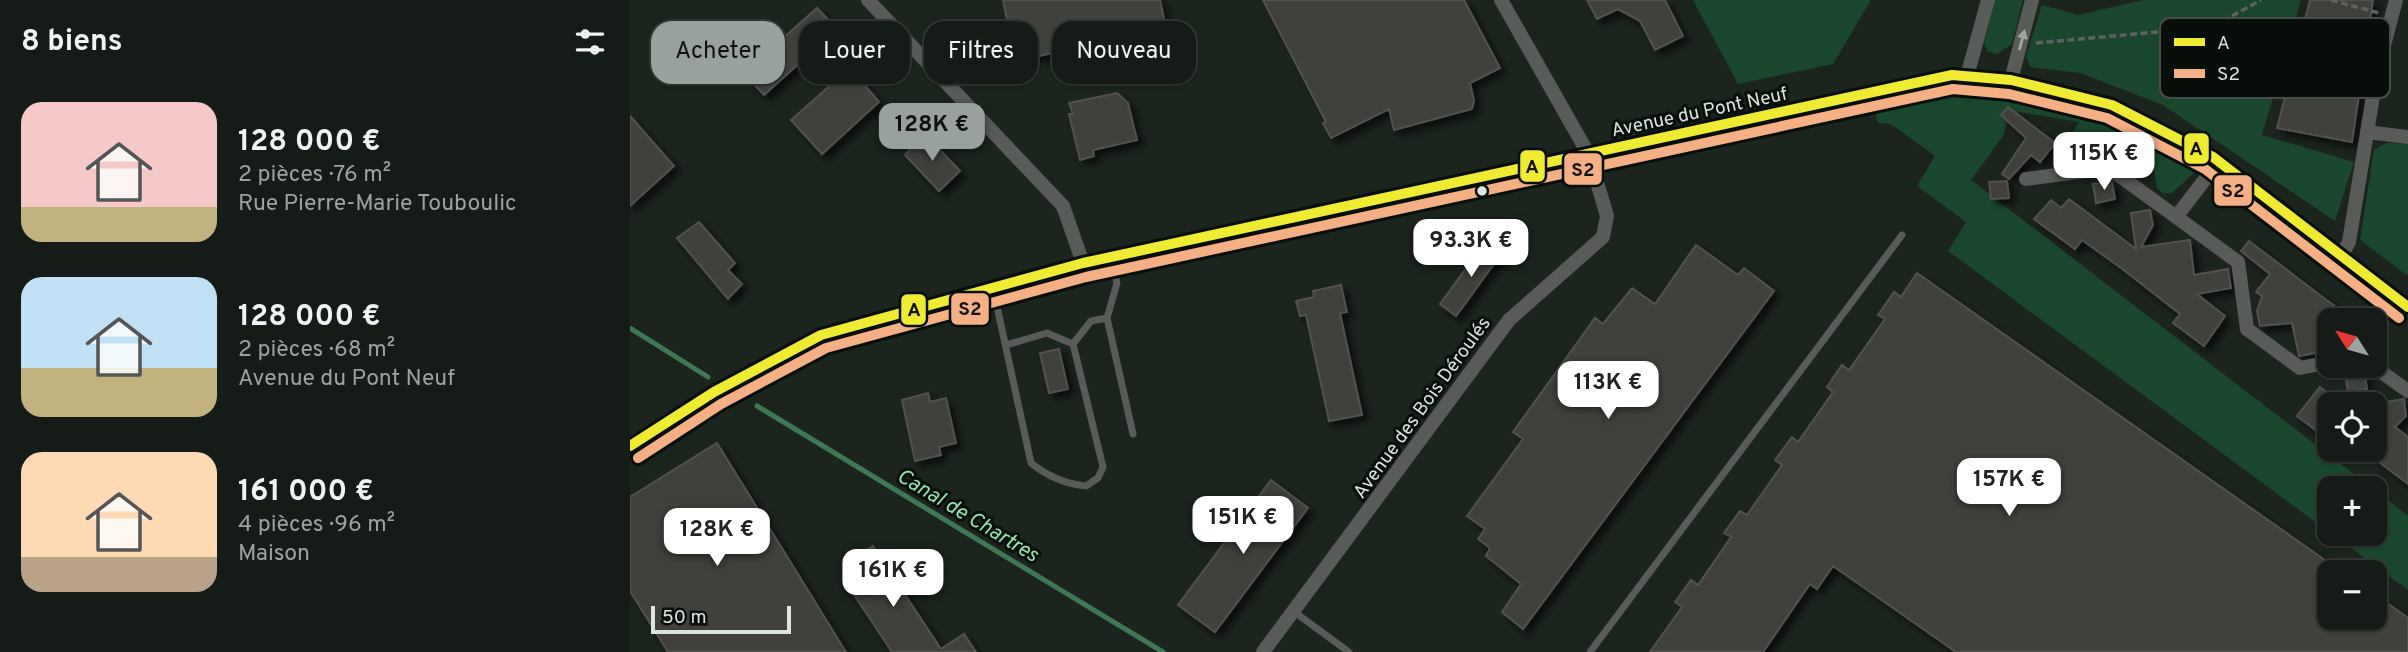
<!DOCTYPE html>
<html lang="fr">
<head>
<meta charset="utf-8">
<style>
  :root { --surface:#151b16; --page:#222823; --text:#f1f3f6; --muted:#9da1a1; --line:#343935; --accent:#98a19b }
  body { margin:0; font-family:Overpass,sans-serif; background:var(--page); color:var(--text); height:100vh; display:flex; flex-direction:column; font-size:26px; white-space:nowrap }
  * { box-sizing:border-box; margin:0 }
  p { font-size:23px; color:var(--muted) }
  .icon { flex:none; width:38px; height:38px; fill:none; stroke:currentColor; stroke-width:2; stroke-linecap:round; stroke-linejoin:round }
  .map { position:relative; flex:1; overflow:hidden }
  .drawer { display:flex; flex-direction:column; background:var(--surface); width:630px }
  .drawer>* { flex:none }
  .hud { position:absolute; left:21px; top:21px; width:665px; height:63px; display:flex; gap:14px }
  .needle { width:46px; rotate:307deg }
  .tools { position:absolute; left:1687px; top:308px; display:grid; gap:14px }
  .tools a { display:grid; place-items:center; width:70px; height:70px; border-radius:14px; background:var(--surface); box-shadow:0 2px 5px #0004,0 0 0 2px var(--line); font-size:35px }
  .scale { position:absolute; left:21px; bottom:18px; width:140px; box-sizing:border-box; padding-left:7px; border:4px solid #dbe5de; border-top:0; font-size:19px; line-height:24px; white-space:nowrap; color:#dbe5de; -webkit-text-stroke:5px #080e0a; paint-order:stroke }
  .price { position:absolute; translate:-50% -60px; padding:0 16px; border-radius:14px; background:#fff; color:#222; font-size:23px; line-height:46px; filter:drop-shadow(0 2px 4px #0008) }
  .price::after { content:''; position:absolute; left:50%; top:42px; width:21px; height:16px; margin-left:-10px; background:inherit; clip-path:polygon(0 0,100% 0,50% 100%) }
  .price.current { background:var(--accent); color:#111 }
  ul { padding:0; list-style:none }
  li { display:flex; align-items:center; gap:21px; height:175px; padding:0 21px }
  li span { display:grid; place-items:center; flex:none; width:196px; height:140px; border-radius:21px; color:#555 }
  li>.icon { margin-inline-start:auto }
  span .icon { width:84px; height:84px; fill:#fffc; stroke-width:1 }
  li b { font-size:30px }
  h2 { display:flex; justify-content:space-between; align-items:center; height:84px; padding:0 21px; font-size:30px }
  .pill { padding:0 24px; border-radius:21px; background:var(--surface); box-shadow:0 2px 5px #0004,0 0 0 2px var(--line); font-size:24px; line-height:63px }
  .pill.current { background:var(--accent); color:#111 }
  main { display:flex; flex:1; min-height:0 }
  .map>svg:first-child { display:block }
  .green { fill:#19472d }
  .lines { fill:none; stroke-linecap:round; stroke-linejoin:round }
  .stream { stroke:#3f7855; stroke-width:5 }
  .building { fill:#40403c; stroke:#51514d; stroke-width:2; filter:url(#shadow) }
  .path { stroke:#5d625f; stroke-width:3.5; stroke-dasharray:7 3.5; stroke-linecap:butt }
  .lane { stroke:#585b58; stroke-width:7 }
  .street { stroke:#585b58; stroke-width:14 }
  .bus-1-casing { stroke:#080e0a; stroke-width:16 }
  .bus-2-casing { stroke:#080e0a; stroke-width:16 }
  .bus-1 { stroke:#efea32; stroke-width:10 }
  .bus-2 { stroke:#f4b084; stroke-width:10 }
  .oneway { fill:#a0a7a2 }
  .bus-dot { fill:#dbe5de; stroke:#080e0a; stroke-width:2.5 }
  .labels { text-anchor:middle; stroke-width:6; stroke-linejoin:round; paint-order:stroke }
  .street-label { font-size:19px; fill:#dbe5de; stroke:#080e0a }
  .water-label { font-size:21px; font-style:italic; fill:#90e8af; stroke:#080e0a }
  .key { fill:#080e0a; stroke:#474e4a; stroke-width:2 }
  .key-label { font-size:19px; fill:#dbe5de }
  .line-badge { stroke:#080e0a; stroke-width:2.5 }
  .pale-badge-label { font-size:19px; text-anchor:middle; font-weight:bold; fill:#111 }
</style>
</head>
<body>
<main>
<section class="drawer">
<h2>8 biens<svg class="icon" aria-label="filters" viewBox="0 0 24 24"><path d="M4 7h16M4 17h16"/><circle cx="9" cy="7" r="2"/><circle cx="15" cy="17" r="2"/></svg></h2>
<ul>
<li><span style="background:linear-gradient(#f6c9c9 75%,#c2b280 0)"><svg class="icon" aria-label="home" viewBox="0 0 24 24"><path d="M3 11l9-7 9 7M6 9v11h12V9"/></svg></span><div><b>128 000 €</b><p>2 pièces · 76 m²</p><p>Rue Pierre-Marie Touboulic</p></div></li>
<li><span style="background:linear-gradient(#bfe0f5 65%,#c2b280 0)"><svg class="icon" aria-label="home" viewBox="0 0 24 24"><path d="M3 11l9-7 9 7M6 9v11h12V9"/></svg></span><div><b>128 000 €</b><p>2 pièces · 68 m²</p><p>Avenue du Pont Neuf</p></div></li>
<li><span style="background:linear-gradient(#ffd9b3 75%,#b9a48a 0)"><svg class="icon" aria-label="home" viewBox="0 0 24 24"><path d="M3 11l9-7 9 7M6 9v11h12V9"/></svg></span><div><b>161 000 €</b><p>4 pièces · 96 m²</p><p>Maison</p></div></li>
</ul>
</section>
<div class="map">
<svg width="1778" height="652" viewBox="0 0 1778 652">
  <defs>
    <filter id="shadow"><feDropShadow dx="5.5" dy="5.5" stdDeviation="3.5" flood-color="#0009"/></filter>
  </defs>
  <rect width="100%" height="100%" fill="#1c241e"/>
  <path class="green" d="M1063,0H1241L1203,64L1108,84Z
    M1365,0H1393L1382,44L1367,54L1357,51L1354,43Z
    M1514,0H1671L1632,135L1724,162L1705,221L1533,105L1450,73L1400,67L1396,56L1412,5L1448,15Z
    M1331,91L1367,94L1463,115L1561,166L1564,173L1542,193H1533L1527,188L1524,171L1494,150L1422,167L1449,122L1388,112L1378,120L1373,136L1341,180L1742,488H1699V532L1318,251L1336,222L1287,186L1305,156L1261,124L1248,123L1242,102Z
    M1756,143L1778,144V276L1730,240L1744,150Z
    M1745,490L1778,516V590L1702,534H1745Z"/>
  <g class="lines">
    <path class="stream" d="M0,328L78,377
      M127,406L533,652"/>
  </g>
  <path class="building" d="M373,0H530L536,28L345,70L337,33L378,25Z
    M633,0H834L870,68L840,83L844,101L842,109L764,130L759,109L701,138L693,123L696,122Z
    M957,0H1035L1053,36L1025,50L1010,21L988,9L967,19Z
    M1680,0H1743L1722,142L1647,128Z
    M187,8L207,29L134,95L103,61L117,49L111,43L127,27L133,34L139,29L150,41Z
    M220,68L249,102L192,154L161,120Z
    M487,93L498,103L507,140L463,150L464,156L450,160L439,114H443L439,103Z
    M1378,107L1425,143L1410,162L1401,155L1379,179L1372,174L1396,138L1371,115Z
    M0,116L44,166L0,206Z
    M295,134L330,171L309,191L275,155Z
    M1377,181L1379,198L1361,199L1359,182Z
    M1482,182L1485,199L1466,203L1463,184Z
    M1439,199L1506,249L1501,213L1520,210L1523,225L1511,247L1560,240L1564,275L1598,269L1601,288L1567,294L1595,316L1574,346L1543,323L1550,314L1491,268L1452,240L1445,249L1404,219L1421,200L1431,208Z
    M69,222L105,263L98,270L112,284L98,299L47,238Z
    M856,241L872,253L826,316L810,304Z
    M1619,241L1695,299L1724,320H1699V338L1685,353L1669,356L1662,323L1630,326L1627,311L1632,296L1626,292L1640,274L1611,251Z
    M1066,245L1108,275L1114,268L1144,291L893,629L872,612L891,584L856,556L860,548L848,539L855,529L837,516L893,439L883,432L965,318L973,324L1002,288L1025,304Z
    M1287,273L1699,563V618H1745V594L1778,618V652H1326L1203,566L1187,589L1180,584L1133,652H1020L1052,607L1045,602L1061,580L1068,585L1101,537L1094,533L1110,511L1117,515L1152,465L1145,460L1162,437L1168,442L1203,392L1197,387L1212,365L1219,370L1255,319L1248,315L1264,292L1271,297Z
    M711,285L717,312L710,313L732,415L699,421L676,315L670,316L666,301L684,297L683,291Z
    M429,349L438,389L419,393L410,353Z
    M1734,369L1737,389L1718,392L1715,372Z
    M1690,387L1699,394V440L1667,416Z
    M298,393L300,402L316,398L326,443L309,447L311,455L285,461L272,400Z
    M1774,399L1776,416L1765,427L1778,437V484L1745,459V404Z
    M87,443L216,652H38L0,591V497Z
    M641,480L678,508L585,632L548,605Z
    M243,546L311,649L334,634L346,652H262L213,578L225,570L220,562Z"/>
  <g class="lines">
    <path class="path" d="M1701,0L1749,13
      M1406,43L1582,27L1631,0"/>
    <path class="lane" d="M481,257L487,283L477,318L503,434
      M363,288L401,463C417,476 435,484 456,486L468,478L473,467L443,344L417,333L376,345
      M443,344L461,321L477,318
      M663,611L719,652
      M960,652L1272,235"/>
    <path class="street" d="M238,0L433,206L453,263
      M1337,76L1358,0
      M1381,80L1402,0
      M1737,132L1778,137
      M1396,179L1479,168L1608,262L1617,329L1670,368L1699,362
      M1546,217L1589,161
      M1710,258L1719,242L1747,72L1766,0
      M1743,366L1778,391
      M0,446L84,392L191,335L453,263L1322,75L1381,80L1482,105L1583,157L1778,307
      M633,652L879,320L973,237L977,216L959,155L871,0"/>
    <defs>
      <path id="bus-1" d="M0,446L84,392L191,335L453,263L1322,75L1381,80L1482,105L1583,157L1778,307"/>
      <path id="bus-2" d="M8,458L91,404L196,348L456,277L1323,89L1379,94L1477,118L1575,169L1769,318"/>
    </defs>
    <use href="#bus-1" class="bus-1-casing"/>
    <use href="#bus-2" class="bus-2-casing"/>
    <use href="#bus-1" class="bus-1"/>
    <use href="#bus-2" class="bus-2"/>
  </g>
  <defs><path id="oneway-solid" d="M-6-.8H1V-3.2L6.5 0L1 3.2V.8H-6Z" transform="scale(1.75)"/></defs>
  <use class="oneway" href="#oneway-solid" transform="translate(1392 40) rotate(-75)"/>
  <circle class="bus-dot" cx="852" cy="191" r="6"/>
  <g class="labels">
    <g class="street-label">
      <text transform="translate(1069 111) rotate(-12)" y="7">Avenue du Pont Neuf</text>
      <text transform="translate(791 407) rotate(-54)" y="7">Avenue des Bois Déroulés</text>
    </g>
    <g class="water-label">
      <text transform="translate(338 515) rotate(31)" y="7">Canal de Chartres</text>
    </g>
  </g>
  <rect x="1530" y="18" width="230" height="80" rx="10" class="key"/>
  <rect x="1544" y="38" width="31" height="8" fill="#efea32"/>
  <rect x="1544" y="69" width="31" height="9" fill="#f4b084"/>
  <g class="key-label">
    <text x="1587" y="49">A</text>
    <text x="1587" y="80">S2</text>
  </g>
  <g class="line-badge">
    <rect x="1553" y="132" width="27" height="33" rx="7" fill="#efea32"/>
    <rect x="889" y="149" width="27" height="34" rx="7" fill="#efea32"/>
    <rect x="933" y="152" width="40" height="34" rx="7" fill="#f4b084"/>
    <rect x="1583" y="174" width="40" height="33" rx="7" fill="#f4b084"/>
    <rect x="320" y="292" width="40" height="34" rx="7" fill="#f4b084"/>
    <rect x="270" y="293" width="27" height="33" rx="7" fill="#efea32"/>
  </g>
  <g class="pale-badge-label">
    <text x="1566" y="155">A</text>
    <text x="902" y="173">A</text>
    <text x="953" y="176">S2</text>
    <text x="1603" y="197">S2</text>
    <text x="340" y="315">S2</text>
    <text x="284" y="316">A</text>
  </g>
</svg>
<div class="tools">
<a><svg class="needle" viewBox="-14 -14 28 28"><path d="M0-13l5 13h-10z" fill="#e53935"/><path d="M0 13l5-13h-10z" fill="#9da1a1"/></svg></a>
<a><svg class="icon" aria-label="locate" viewBox="0 0 24 24"><circle cx="12" cy="12" r="6"/><path d="M12 2v4M12 18v4M2 12h4M18 12h4"/></svg></a>
<a>+</a>
<a>−</a>
</div>
<div class="scale">50 m</div>
<b class="price current" style="left:302px;top:163px">128K €</b>
<b class="price" style="left:1474px;top:192px">115K €</b>
<b class="price" style="left:841px;top:279px">93.3K €</b>
<b class="price" style="left:978px;top:421px">113K €</b>
<b class="price" style="left:1379px;top:518px">157K €</b>
<b class="price" style="left:613px;top:556px">151K €</b>
<b class="price" style="left:87px;top:568px">128K €</b>
<b class="price" style="left:263px;top:609px">161K €</b>
<div class="hud">
<a class="pill current">Acheter</a>
<a class="pill">Louer</a>
<a class="pill">Filtres</a>
<a class="pill">Nouveau</a>
</div>
</div>
</main>
</body>
</html>
